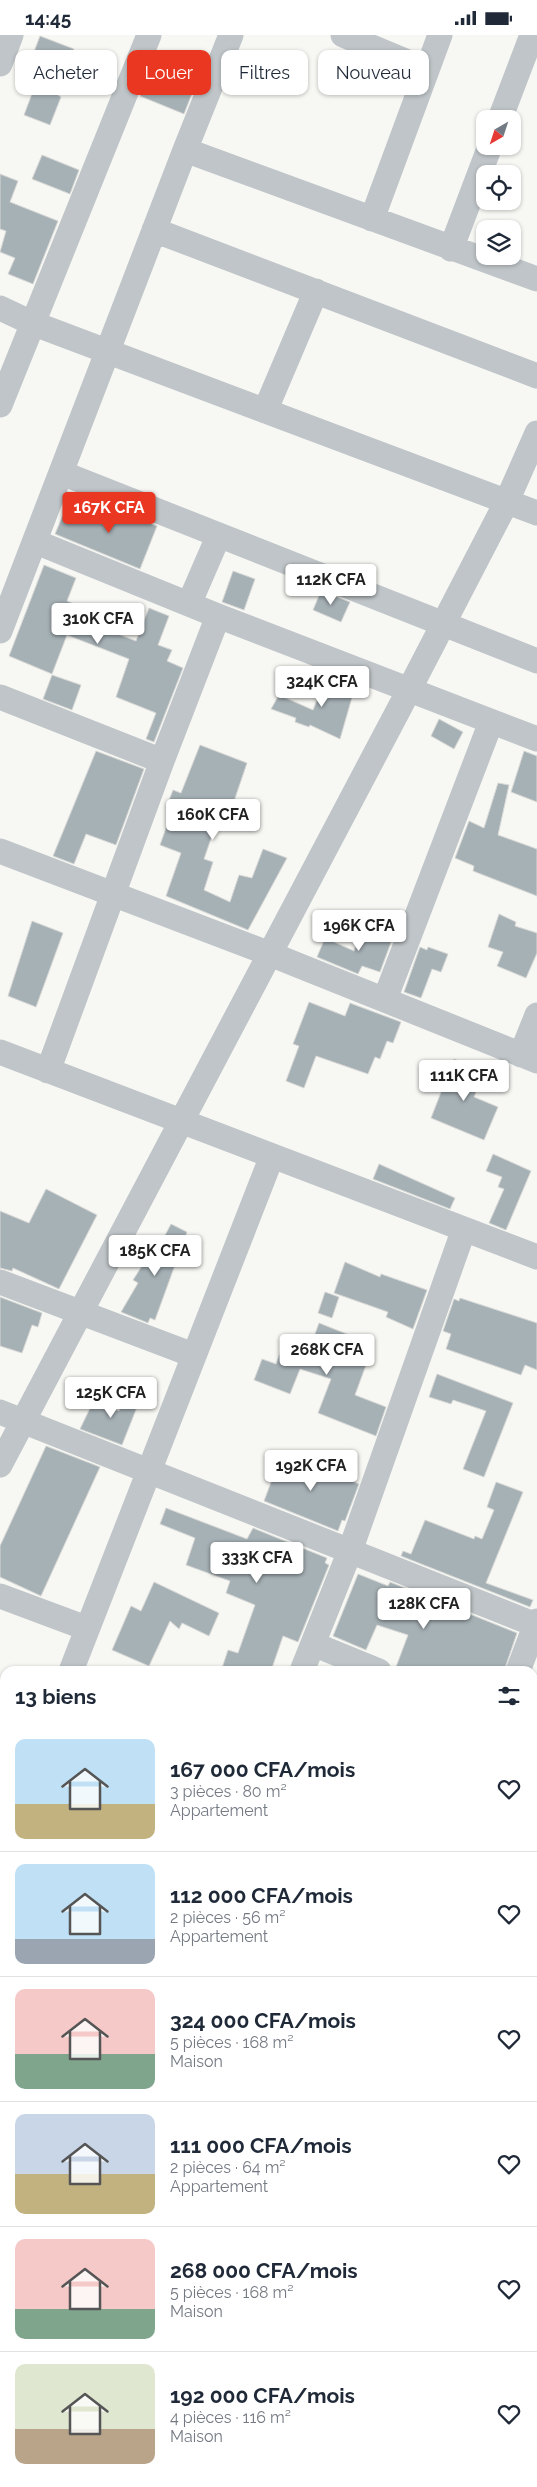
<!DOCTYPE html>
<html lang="fr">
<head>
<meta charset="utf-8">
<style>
  :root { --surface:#fff; --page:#f2f2f3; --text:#1f2937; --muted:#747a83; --line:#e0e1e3; --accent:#ea3721 }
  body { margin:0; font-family:Raleway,sans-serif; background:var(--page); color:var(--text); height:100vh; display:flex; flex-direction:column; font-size:19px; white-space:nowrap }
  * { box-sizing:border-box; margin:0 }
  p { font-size:16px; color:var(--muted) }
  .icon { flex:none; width:28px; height:28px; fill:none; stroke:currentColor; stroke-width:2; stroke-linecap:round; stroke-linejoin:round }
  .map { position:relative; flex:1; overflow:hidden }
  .details { position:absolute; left:0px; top:1631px; width:538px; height:821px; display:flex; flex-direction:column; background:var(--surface); border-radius:15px 15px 0 0; box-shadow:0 1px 4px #0004 }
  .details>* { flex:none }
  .hud { position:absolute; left:15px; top:15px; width:508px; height:45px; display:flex; gap:10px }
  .needle { width:32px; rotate:219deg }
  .controls { position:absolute; left:476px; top:75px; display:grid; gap:10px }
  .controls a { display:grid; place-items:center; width:45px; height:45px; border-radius:10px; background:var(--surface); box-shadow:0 1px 4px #0004; font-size:25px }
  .price { position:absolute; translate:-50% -42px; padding:0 11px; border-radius:5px; background:#fff; color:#222; font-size:16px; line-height:32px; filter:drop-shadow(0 1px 2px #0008) }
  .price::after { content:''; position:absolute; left:50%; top:30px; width:15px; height:11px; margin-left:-8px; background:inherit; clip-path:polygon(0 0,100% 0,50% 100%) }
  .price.selected { background:var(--accent); color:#fff }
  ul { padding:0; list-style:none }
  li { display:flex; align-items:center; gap:15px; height:125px; padding:0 15px }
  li+li { border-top:1px solid var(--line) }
  li span { display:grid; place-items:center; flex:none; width:140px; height:100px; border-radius:10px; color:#555 }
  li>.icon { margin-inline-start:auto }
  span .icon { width:60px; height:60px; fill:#fffc; stroke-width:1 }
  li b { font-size:21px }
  h2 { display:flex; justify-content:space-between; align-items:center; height:60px; padding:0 15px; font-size:21px }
  .tag { padding:0 18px; border-radius:10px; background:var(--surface); box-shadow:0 1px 4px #0004; font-size:18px; line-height:45px }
  .tag.selected { background:var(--accent); color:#fff }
  .status { display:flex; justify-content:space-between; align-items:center; height:35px; padding:0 25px; background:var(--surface); direction:ltr }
  .status svg { height:14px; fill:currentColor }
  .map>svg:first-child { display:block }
  .building { fill:#a6b1b6; stroke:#d8d8d6 }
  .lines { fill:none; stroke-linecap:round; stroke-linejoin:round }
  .minor { stroke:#bfc5c8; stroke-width:25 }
</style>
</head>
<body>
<div class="status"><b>14:45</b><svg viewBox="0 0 49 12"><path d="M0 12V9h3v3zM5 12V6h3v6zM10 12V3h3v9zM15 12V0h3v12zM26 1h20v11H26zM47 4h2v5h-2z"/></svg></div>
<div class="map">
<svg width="537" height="2452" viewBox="0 0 537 2452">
  <rect width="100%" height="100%" fill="#f7f7f3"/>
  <path class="building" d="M40,1L74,14L63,42L65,43L58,60L61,62L50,90L24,80L39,40L27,35Z
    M153,28L197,46L184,79L140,61Z
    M42,120L79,135L70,159L32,144Z
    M0,139L18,146L10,167L58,186L33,249L8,239L15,223L0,217L6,196L0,194Z
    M67,470L99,483L104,470L157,491L140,534L55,499Z
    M44,530L76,543L67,566L86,574L81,585L136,606L149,573L169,581L158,610L172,615L167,626L183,633L154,707L146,704L156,678L116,662L129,624L67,600L52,639L9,621Z
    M233,536L255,544L244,575L222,567Z
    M321,556L350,567L341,587L313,575Z
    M52,640L81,650L72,675L43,664Z
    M327,640L355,652L340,704L310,690L309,692L295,687L296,683L271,674L279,660L313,675Z
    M439,684L463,697L454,714L431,701Z
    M200,710L247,728L231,775L228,773L221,791L216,789L204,824L213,827L204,855L230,867L239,840L252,843L263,814L287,823L248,895L166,861L181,818L160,810L172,776L166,773L173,755L181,758Z
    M96,716L144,734L116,810L86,799L74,829L53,821Z
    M524,716L537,721V767L511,757Z
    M498,748L509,750L498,800L537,814V861L473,836L474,831L455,823L469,786L484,793Z
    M499,879L516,887L515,891L537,898V918L526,943L497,931L503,917L488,912Z
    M32,886L63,898L36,972L8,961Z
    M363,891L393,902L380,937L362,931L358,939L317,922L325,903L354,916Z
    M420,912L427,915L428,912L448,919L441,937L432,934L421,963L404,957Z
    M309,967L345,981L350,968L401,987L393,1008L387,1006L380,1024L375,1022L368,1039L316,1021L304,1053L286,1046L299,1011L293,1009Z
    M454,1024L484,1037L474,1062L498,1072L484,1105L431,1083Z
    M493,1119L531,1136L506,1195L489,1188L504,1154L498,1152L502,1142L486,1136Z
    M379,1129L455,1163L450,1174L373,1144Z
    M46,1154L97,1180L59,1254L13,1233L12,1236L0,1233V1176L29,1188Z
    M171,1189L187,1197L155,1285L150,1283L148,1288L121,1277L138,1248L133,1245L151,1217L155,1219Z
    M345,1227L380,1242L381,1239L427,1255L413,1294L386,1282L388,1277L334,1258Z
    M325,1257L339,1262L332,1283L318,1278Z
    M0,1262L42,1278L38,1292L32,1290L22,1318L0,1311Z
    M460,1263L537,1288V1335L525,1330L521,1340L446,1314L451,1299L443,1296L454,1264L459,1266Z
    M319,1288L362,1305L354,1326L366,1330L355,1360L386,1372L376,1401L318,1378L331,1344L300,1334L290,1359L254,1345L262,1324L276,1329L286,1301L311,1310Z
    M437,1339L513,1368L484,1442L463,1434L486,1376L453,1365L451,1369L429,1362Z
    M127,1356L141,1362L122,1410L80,1394L94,1365L119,1376Z
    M46,1411L100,1432L41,1561L0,1542V1511Z
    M282,1418L359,1449L345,1486L342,1485L338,1496L264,1466Z
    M496,1447L523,1457L486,1548L533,1565L530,1572L401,1521L403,1516L411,1519L425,1485L474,1504L475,1501L482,1504L494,1475L487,1472Z
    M166,1473L247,1504L253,1493L327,1523L325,1528L329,1530L298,1607L283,1601L271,1636H221L228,1615L238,1618L255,1570L226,1558L230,1546L186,1530L195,1503L160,1489Z
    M358,1539L388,1551L390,1547L517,1598L504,1636H407L396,1632L408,1600L377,1590L366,1615L333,1601Z
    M154,1547L219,1578L209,1601L182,1588L179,1594L170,1586L149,1631L112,1615L131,1571L141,1576Z"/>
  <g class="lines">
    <path class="minor" d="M343,0L427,35
      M0,29L11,0
      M500,84L532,0
      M185,115L537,244
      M372,184L440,0
      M154,195L537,341
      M451,214L490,111
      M0,273L32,288L537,478
      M0,370L149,0
      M265,376L316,256
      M62,438L537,626
      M36,507L218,581L537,704
      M189,569L218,502
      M0,596L185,115L231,0
      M0,662L162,726
      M0,816L270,919L537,1026
      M385,964L491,687
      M0,1017L537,1222
      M521,1020L537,980
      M48,1036L162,726L218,581
      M0,1247L193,1320
      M0,1377L536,1590
      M0,1430L409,655L507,466L537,398
      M0,1561L86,1593
      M313,1609L379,1636
      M71,1636L272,1121
      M302,1636L350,1516L464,1194
      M518,1636L537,1586
      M532,1778L537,1780
      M0,1817L5,1807
      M532,1963L537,1964
      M0,1983L5,1985
      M532,2158L537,2147
      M0,2325L5,2327
      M532,2339L537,2341
      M0,2390L5,2377
      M308,2448L320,2452
      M419,2452L421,2448"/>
  </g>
</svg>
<div class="controls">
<a><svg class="needle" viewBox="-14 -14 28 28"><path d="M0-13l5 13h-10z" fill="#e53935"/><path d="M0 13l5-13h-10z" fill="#747a83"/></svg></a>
<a><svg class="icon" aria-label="locate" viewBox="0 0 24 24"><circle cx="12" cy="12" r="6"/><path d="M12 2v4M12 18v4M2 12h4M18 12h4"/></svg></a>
<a><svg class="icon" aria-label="layers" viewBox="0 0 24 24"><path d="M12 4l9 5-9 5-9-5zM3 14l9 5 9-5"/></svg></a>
</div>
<b class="price selected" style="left:109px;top:499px">167K CFA</b>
<b class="price" style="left:331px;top:571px">112K CFA</b>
<b class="price" style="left:98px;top:610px">310K CFA</b>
<b class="price" style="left:322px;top:673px">324K CFA</b>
<b class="price" style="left:213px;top:806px">160K CFA</b>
<b class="price" style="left:359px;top:917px">196K CFA</b>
<b class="price" style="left:464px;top:1067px">111K CFA</b>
<b class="price" style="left:155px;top:1242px">185K CFA</b>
<b class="price" style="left:327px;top:1341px">268K CFA</b>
<b class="price" style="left:111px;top:1384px">125K CFA</b>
<b class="price" style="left:311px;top:1457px">192K CFA</b>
<b class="price" style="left:257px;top:1549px">333K CFA</b>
<b class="price" style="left:424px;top:1595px">128K CFA</b>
<div class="hud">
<a class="tag">Acheter</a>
<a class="tag selected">Louer</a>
<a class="tag">Filtres</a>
<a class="tag">Nouveau</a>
</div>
<section class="details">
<h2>13 biens<svg class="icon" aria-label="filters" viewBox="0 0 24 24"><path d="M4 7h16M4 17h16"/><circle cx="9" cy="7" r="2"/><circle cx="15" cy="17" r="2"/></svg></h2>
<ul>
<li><span style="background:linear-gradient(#bfe0f5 65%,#c2b280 0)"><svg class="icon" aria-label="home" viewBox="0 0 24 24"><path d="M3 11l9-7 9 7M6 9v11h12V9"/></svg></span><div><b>167 000 CFA/mois</b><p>3 pièces · 80 m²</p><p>Appartement</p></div><svg class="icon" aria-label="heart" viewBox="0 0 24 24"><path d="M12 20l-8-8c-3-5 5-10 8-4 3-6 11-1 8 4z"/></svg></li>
<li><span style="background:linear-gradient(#bfe0f5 75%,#9aa5b1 0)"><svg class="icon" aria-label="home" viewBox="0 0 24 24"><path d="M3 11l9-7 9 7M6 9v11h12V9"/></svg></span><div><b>112 000 CFA/mois</b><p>2 pièces · 56 m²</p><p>Appartement</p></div><svg class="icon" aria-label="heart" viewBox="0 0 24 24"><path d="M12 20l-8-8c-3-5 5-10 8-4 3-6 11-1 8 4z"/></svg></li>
<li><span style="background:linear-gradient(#f6c9c9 65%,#7fa58c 0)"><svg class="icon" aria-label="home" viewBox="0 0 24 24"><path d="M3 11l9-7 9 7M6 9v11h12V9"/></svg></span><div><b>324 000 CFA/mois</b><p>5 pièces · 168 m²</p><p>Maison</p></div><svg class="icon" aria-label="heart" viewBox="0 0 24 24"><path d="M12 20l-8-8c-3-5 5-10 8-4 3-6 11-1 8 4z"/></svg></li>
<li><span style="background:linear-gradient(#c9d6e8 60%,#c2b280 0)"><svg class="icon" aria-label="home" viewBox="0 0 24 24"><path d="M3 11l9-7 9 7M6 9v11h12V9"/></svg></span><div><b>111 000 CFA/mois</b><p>2 pièces · 64 m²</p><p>Appartement</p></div><svg class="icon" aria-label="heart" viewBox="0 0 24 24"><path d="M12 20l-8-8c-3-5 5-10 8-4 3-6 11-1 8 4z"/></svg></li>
<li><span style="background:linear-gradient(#f6c9c9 70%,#7fa58c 0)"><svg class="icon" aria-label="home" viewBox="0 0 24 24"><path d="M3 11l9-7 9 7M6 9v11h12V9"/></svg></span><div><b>268 000 CFA/mois</b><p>5 pièces · 168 m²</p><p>Maison</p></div><svg class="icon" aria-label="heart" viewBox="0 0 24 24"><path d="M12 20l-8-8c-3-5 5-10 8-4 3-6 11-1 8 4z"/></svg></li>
<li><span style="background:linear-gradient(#dfe7d0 65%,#b9a48a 0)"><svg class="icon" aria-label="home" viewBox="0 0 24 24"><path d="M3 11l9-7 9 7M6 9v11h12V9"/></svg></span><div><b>192 000 CFA/mois</b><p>4 pièces · 116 m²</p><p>Maison</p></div><svg class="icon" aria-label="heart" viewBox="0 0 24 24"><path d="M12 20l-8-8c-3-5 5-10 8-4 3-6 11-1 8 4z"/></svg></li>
</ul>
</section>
</div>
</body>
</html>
